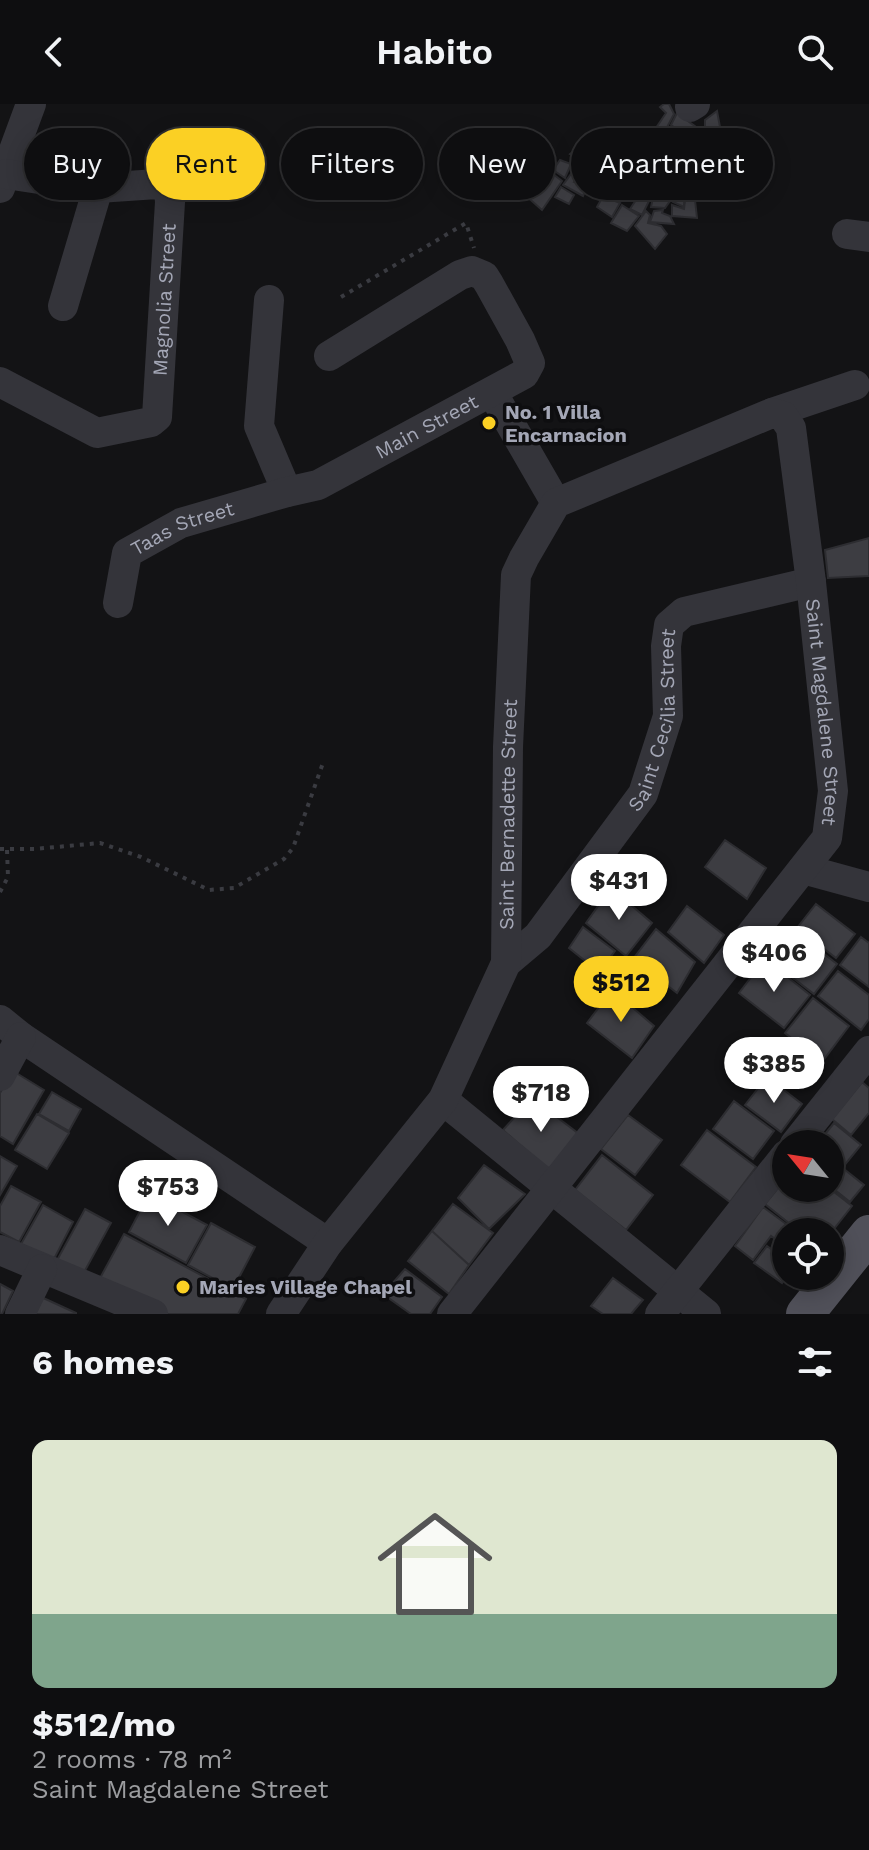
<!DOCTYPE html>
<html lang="en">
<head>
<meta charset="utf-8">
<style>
  :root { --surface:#0e0e10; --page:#1c1c1e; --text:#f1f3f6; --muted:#9b9c9f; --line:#2e2e30; --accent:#fbd024 }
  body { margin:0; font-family:"Work Sans",sans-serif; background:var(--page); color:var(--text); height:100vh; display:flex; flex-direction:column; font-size:30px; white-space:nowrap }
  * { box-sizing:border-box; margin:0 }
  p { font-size:26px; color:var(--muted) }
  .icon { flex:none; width:44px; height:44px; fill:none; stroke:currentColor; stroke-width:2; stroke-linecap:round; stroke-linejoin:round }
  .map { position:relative; height:1210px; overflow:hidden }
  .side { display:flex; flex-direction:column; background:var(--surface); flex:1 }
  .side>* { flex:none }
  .hud { position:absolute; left:24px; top:24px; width:822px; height:72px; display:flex; gap:16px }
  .needle { width:52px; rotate:300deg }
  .controls { position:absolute; left:772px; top:1026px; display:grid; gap:16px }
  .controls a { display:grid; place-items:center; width:72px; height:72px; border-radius:50%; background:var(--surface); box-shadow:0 4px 20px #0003,0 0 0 2px var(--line); font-size:40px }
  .price { position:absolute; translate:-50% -68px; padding:0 18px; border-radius:28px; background:#fff; color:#222; font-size:26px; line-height:52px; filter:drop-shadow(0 2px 4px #0008) }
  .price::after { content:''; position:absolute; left:50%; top:48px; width:24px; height:18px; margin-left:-12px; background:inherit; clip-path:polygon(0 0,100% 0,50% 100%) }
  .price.active { background:var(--accent); color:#111 }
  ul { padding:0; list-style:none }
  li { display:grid; align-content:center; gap:16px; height:424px; padding:0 32px }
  li span { display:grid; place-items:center; height:248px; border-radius:16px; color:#555 }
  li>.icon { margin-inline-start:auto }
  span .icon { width:144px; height:144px; fill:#fffc; stroke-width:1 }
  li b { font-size:34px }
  h2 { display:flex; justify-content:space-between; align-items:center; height:96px; padding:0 32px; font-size:34px }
  .chip { padding:0 28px; border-radius:36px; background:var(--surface); box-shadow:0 4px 20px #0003,0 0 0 2px var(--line); font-size:28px; line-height:72px }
  .chip.active { background:var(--accent); color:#111 }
  header { display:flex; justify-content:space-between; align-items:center; height:104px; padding:0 32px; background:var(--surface); font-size:36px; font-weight:600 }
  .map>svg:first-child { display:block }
  .building { fill:#3d3d42; stroke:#2d2d31; stroke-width:2 }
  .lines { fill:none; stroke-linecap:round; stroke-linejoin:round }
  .path { stroke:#3a3b41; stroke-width:4; stroke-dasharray:4 6; stroke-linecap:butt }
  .minor { stroke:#34343a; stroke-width:30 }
  .major { stroke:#505059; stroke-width:38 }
  .poi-dot { fill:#fbd024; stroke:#0e0e10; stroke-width:3 }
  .labels { text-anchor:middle; stroke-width:7; stroke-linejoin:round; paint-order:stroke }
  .street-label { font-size:20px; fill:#a4a7b6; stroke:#0e0e10 }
  .poi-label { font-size:20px; font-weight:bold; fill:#a4a7b6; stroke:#0e0e10; text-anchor:start }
</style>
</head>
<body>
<header><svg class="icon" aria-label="back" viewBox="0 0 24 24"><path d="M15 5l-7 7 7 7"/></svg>Habito<svg class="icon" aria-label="search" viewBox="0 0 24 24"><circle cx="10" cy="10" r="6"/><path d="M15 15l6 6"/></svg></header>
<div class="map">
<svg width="869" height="1210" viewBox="0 0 869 1210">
  <rect width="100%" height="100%" fill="#131315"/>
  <path class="building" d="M664,0H669L674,10L664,29L656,24L666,9L660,3Z
    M717,7L720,23L705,30V16Z
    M677,9L696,23L684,30L671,21Z
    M602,25L610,35L598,45L588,36Z
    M669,25L680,32L675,53L665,50Z
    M655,35L664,39L655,61L645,57Z
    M584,38L593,46L585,58L570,50Z
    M707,40L730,51L721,62L701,51Z
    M683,48L708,60L697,77L675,70Z
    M560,56L571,60L565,74L553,66Z
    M599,57L596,64H582L574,78L587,82L583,92L563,81L579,59Z
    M617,57H637L635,72L613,69Z
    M660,63L673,76L671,96L653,85L655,66Z
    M583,65L599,67L594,80L581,78Z
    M548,66L562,77L542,106L525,91Z
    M646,72L652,77L645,94L639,89L634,96L623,91L629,78L637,83Z
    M676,76H685L684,103L673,98Z
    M561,83L574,91L569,100L555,93Z
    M694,87L697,114L672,112V101L684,105L686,88Z
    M656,88L670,97L665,104L651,103L654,89Z
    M603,92L620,99L612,113L597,103Z
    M638,93L649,97L642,111L630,105Z
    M622,101L639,112L627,127L611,119Z
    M663,106L662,109L670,112L674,120L650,118L654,107Z
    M646,107L650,111L648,119L661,122L667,130L655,145L635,122Z
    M869,434V472L828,474L825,446Z
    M725,736L766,764L747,795L705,763Z
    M611,784L652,819L626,852L586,819Z
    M816,800L855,830L836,854L797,824Z
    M687,802L724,831L704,859L668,828Z
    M583,823L615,847L599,868L569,844Z
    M656,825L695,858L677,889L633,855Z
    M796,828L837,860L814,890L772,858Z
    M861,833L869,839V883L840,861Z
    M765,855L810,891L784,924L739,889Z
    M838,867L869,891V915L861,926L818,892Z
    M612,886L654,922L632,954L587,919Z
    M813,894L849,922L822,958L785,929Z
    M13,967L44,986L13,1040L0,1032V989Z
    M767,973L802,1000L781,1028L745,1001Z
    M862,978L869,984V1009L851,1031L832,1015Z
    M52,988L81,1005L69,1027L39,1010Z
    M532,994L579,1030L549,1067L503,1026Z
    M734,997L774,1027L753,1055L713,1025Z
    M37,1010L69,1029L47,1065L15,1046Z
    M628,1011L662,1036L635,1071L601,1045Z
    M834,1019L861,1041L843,1063L830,1052V1040H817Z
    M707,1026L756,1063L730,1098L681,1061Z
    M602,1051L653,1091L626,1126L575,1086Z
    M0,1052L17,1062L0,1091Z
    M830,1054L864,1081L850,1098L830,1082Z
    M484,1061L525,1090L489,1125L458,1094Z
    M786,1074V1084H829L852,1102L830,1130V1128H800L765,1100Z
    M11,1082L41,1098L19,1138L0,1128V1102Z
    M149,1090L207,1121L186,1159L129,1128Z
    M453,1100L493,1129L469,1161L432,1127Z
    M43,1101L73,1118L53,1157L21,1140Z
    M763,1103L797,1128H786V1143L771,1132L753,1156L735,1142Z
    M85,1105L111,1119L82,1172L56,1158Z
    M211,1119L255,1143L233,1185L188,1161Z
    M432,1127L469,1161L449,1190L408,1157Z
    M124,1130L246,1195L238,1210H168L99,1176Z
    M767,1142L786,1156L787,1172L782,1179L754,1159Z
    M405,1165L442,1193L430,1210H411L383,1190Z
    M613,1174L643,1196L631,1210H603L591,1202Z
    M0,1180L13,1187L2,1210H0Z
    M39,1192L76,1209V1210H31Z"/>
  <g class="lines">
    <path class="path" d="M341,193L466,119L474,144
      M0,745H34L100,739L141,753L209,786L234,784L284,755L293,744L324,656
      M0,788L8,773L7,746"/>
    <g class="minor">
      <path d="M690,3L695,0"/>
      <path d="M0,84L31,0"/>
      <path d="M847,130L869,133"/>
      <path d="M269,196L259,322L287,388"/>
      <path d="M63,202L98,84"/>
      <path id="s1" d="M0,278L97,329L151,318L157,313L170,98L169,86L157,80L98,84L6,70"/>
      <path d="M492,288L556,399"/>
      <path d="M772,309L855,281"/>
      <path id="s2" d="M118,499L127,449L181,419L287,388L318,381L524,270L530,259L520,236L489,180L484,172L472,167L460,171L329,252"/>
      <path d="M803,765L869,783"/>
      <path id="s3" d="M506,859L538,832L643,690L668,612L666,542L669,521L684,508L811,478"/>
      <path d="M0,916L21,933L328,1139"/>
      <path d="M0,972L21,933"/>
      <path d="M443,996L706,1210"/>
      <path d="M795,1040L869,947"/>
      <path d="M0,1146L153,1210"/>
      <path d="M20,1210L42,1165"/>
      <path id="s4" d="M281,1210L328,1139L443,996L506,859L508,643L516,471L524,454L556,399L772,309L783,312L791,324L811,478L833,687L827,734L452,1210"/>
      <path d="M660,1210L786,1051"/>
    </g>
    <path class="major" d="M805,1210L869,1130"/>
  </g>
  <g class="poi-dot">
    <circle cx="489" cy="319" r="8"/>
    <circle cx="183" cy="1183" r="8"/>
  </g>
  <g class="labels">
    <g class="street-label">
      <text dy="7" stroke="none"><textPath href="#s1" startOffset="290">Magnolia Street</textPath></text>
      <text dy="7" stroke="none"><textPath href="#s2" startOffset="378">Main Street</textPath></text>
      <text dy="7" stroke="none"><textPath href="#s2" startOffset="112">Taas Street</textPath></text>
      <text dy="7" stroke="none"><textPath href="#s4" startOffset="1436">Saint Magdalene Street</textPath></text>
      <text dy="7" stroke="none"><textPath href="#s3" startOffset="294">Saint Cecilia Street</textPath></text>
      <text dy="7" stroke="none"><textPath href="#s4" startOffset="568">Saint Bernadette Street</textPath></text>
    </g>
    <g class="poi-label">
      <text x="505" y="315">No. 1 Villa<tspan x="505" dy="23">Encarnacion</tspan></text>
      <text x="199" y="1190">Maries Village Chapel</text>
    </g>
  </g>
</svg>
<div class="controls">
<a><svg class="needle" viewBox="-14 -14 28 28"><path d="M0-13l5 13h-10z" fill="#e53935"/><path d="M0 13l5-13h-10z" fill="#9b9c9f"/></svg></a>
<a><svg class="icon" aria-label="locate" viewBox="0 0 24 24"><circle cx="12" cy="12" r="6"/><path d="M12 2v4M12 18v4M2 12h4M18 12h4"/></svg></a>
</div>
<b class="price" style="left:619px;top:818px">$431</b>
<b class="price" style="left:774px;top:890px">$406</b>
<b class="price active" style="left:621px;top:920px">$512</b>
<b class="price" style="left:774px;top:1001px">$385</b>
<b class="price" style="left:541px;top:1030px">$718</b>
<b class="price" style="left:168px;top:1124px">$753</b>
<div class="hud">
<a class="chip">Buy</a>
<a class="chip active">Rent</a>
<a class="chip">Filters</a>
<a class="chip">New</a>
<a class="chip">Apartment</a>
</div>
</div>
<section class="side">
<h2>6 homes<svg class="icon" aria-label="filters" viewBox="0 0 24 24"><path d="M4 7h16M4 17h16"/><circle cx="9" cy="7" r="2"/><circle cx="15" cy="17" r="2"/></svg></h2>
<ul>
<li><span style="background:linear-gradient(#dfe7d0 70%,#7fa58c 0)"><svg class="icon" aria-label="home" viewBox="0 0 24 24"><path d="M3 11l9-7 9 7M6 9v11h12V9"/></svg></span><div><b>$512/mo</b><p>2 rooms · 78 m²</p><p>Saint Magdalene Street</p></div></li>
</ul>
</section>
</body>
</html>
